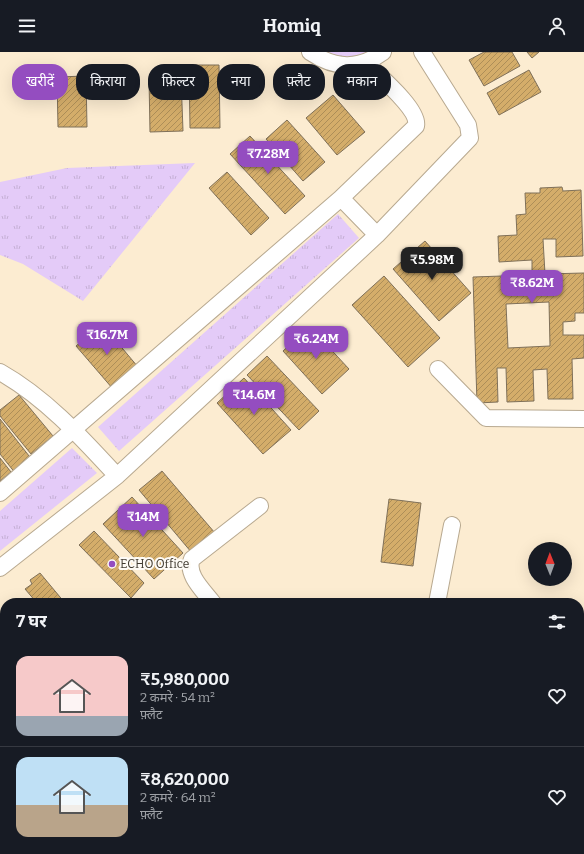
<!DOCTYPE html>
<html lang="hi">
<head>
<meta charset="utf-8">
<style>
  :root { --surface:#171b24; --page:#242831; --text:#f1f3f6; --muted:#9ea1a6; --line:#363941; --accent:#944dc0 }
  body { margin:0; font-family:Bitter,"Noto Sans Devanagari",serif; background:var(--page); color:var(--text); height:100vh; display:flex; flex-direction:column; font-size:15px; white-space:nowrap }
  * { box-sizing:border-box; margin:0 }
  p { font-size:13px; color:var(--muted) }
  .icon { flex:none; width:22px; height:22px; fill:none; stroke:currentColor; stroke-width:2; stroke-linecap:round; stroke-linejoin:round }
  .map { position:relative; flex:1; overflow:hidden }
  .drawer { position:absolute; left:0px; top:546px; width:584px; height:256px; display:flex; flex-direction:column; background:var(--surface); border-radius:16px 16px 0 0; box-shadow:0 4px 16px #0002 }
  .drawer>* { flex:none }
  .banner { position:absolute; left:12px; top:12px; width:560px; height:36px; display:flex; gap:8px }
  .needle { width:26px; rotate:359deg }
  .tools { position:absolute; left:528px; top:490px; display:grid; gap:8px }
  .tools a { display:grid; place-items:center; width:44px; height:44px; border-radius:50%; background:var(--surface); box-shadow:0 4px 16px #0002; font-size:20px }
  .price { position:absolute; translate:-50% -34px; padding:0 9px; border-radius:8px; background:var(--accent); color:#fff; font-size:13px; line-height:26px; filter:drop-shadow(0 1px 2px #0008) }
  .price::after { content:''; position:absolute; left:50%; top:24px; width:12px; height:9px; margin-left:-6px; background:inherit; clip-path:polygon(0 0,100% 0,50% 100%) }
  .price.on { background:#222; color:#fff }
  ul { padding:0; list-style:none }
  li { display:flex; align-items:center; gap:12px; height:100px; padding:0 16px }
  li+li { border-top:1px solid var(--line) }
  li span { display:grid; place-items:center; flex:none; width:112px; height:80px; border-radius:12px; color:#555 }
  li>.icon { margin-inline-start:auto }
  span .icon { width:48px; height:48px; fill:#fffc; stroke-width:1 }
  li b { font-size:17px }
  h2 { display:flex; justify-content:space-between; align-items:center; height:48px; padding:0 16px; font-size:17px }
  .tag { padding:0 14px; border-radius:16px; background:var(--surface); box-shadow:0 4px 16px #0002; font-size:14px; line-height:36px }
  .tag.on { background:var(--accent); color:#fff }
  header { display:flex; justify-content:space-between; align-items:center; height:52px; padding:0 16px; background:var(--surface); font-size:18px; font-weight:700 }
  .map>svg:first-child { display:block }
  .park { fill:url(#park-tufts) }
  .building { fill:url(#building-hatch); stroke:#7f7059; fill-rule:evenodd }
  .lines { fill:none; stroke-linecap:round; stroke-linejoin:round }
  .service-casing { stroke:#b8a990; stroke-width:10 }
  .minor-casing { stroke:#b8a990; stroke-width:18 }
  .service { stroke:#fff; stroke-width:8 }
  .minor { stroke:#fff; stroke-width:16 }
  .poi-dot { fill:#944dc0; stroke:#fefbf6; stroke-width:1.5 }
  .labels { text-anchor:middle; stroke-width:4; stroke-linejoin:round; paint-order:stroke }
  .poi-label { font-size:12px; fill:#403a2f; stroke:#fefbf6; text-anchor:start }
</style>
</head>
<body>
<header><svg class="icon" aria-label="menu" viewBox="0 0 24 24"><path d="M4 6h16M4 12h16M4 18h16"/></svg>Homiq<svg class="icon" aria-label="person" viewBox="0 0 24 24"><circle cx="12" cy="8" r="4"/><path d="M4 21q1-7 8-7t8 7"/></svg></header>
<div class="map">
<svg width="584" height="802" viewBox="0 0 584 802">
  <defs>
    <pattern id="park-tufts" width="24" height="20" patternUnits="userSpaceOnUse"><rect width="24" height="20" fill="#e4cbf8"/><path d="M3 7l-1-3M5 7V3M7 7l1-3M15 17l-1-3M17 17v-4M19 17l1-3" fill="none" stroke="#c5afd5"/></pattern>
    <pattern id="building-hatch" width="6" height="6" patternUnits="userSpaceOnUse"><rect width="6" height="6" fill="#d4ad6a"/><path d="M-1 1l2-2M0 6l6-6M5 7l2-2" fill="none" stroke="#ad8e58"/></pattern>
  </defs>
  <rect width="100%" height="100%" fill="#fcecd1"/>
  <path class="park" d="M324,0H371C351,6 344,7 324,0Z
    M195,111L83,249L23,212L0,203V130L67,116Z
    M338,162L359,186L119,399L98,375Z
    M72,396L97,421L0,499V459Z"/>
  <path class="building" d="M484,0H512L520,14L484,34L469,8Z
    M527,0H539L532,6Z
    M189,13H219L220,76H190Z
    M529,18L541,40L499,63L487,41Z
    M86,24L87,75H58L57,25Z
    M181,25L183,79L150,80L149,26Z
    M333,43L365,80L337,103L306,66Z
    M287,68L325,110L303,129L266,87Z
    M250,84L305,144L285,162L230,102Z
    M227,120L269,166L251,183L209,136Z
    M562,135L563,139L581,138L583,204L556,205V187H543L545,222L584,221V261H575V269L563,270V283H584V306L572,307L573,347H548L547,317L533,318L534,349L507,350L506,316H497L498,350L477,351L473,225L532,223V208L499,210L498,184L517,183L516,163L526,162L525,141H540V136ZM549,250L550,294L508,296L506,252Z
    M425,189L471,241L439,269L393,217Z
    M384,224L440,286L408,315L352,253Z
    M102,272L138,315L113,337L76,294Z
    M310,275L349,317L322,342L283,299Z
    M267,304L319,359L299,378L247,323Z
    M244,326L291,378L263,402L217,351Z
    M19,343L53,384L31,402L0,364V358Z
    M0,367L33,409L16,422L0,402Z
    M0,406L11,420L0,429Z
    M162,419L215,481L192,501L139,438Z
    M132,445L183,501L154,527L103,472Z
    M389,447L421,451L413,514L381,510Z
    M94,479L144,531L131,546L79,493Z
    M40,521L65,551H37L25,537L32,532L30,528Z
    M579,765H584V784L579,783Z
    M579,791H584V796H579Z
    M412,797H446V802H412Z
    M487,797H525L524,802H487Z
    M540,797H549L548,801L559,802L560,797H571V802H539Z"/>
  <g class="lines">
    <defs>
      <path id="service" d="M408,802V797"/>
      <path id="minor" d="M310,0C335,17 359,18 383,0
        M341,146L377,183
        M438,317L486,366L584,367
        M0,320C46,346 82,386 117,424
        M0,441L341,146L416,74C420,58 378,23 366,11
        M0,516L117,424L377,183L470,86L468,73L422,0
        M213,551C204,539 185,522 192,507L260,454
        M437,551L452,473
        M579,680L584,681
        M0,704H5
        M85,802V797
        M206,802L207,797"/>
    </defs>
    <use href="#service" class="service-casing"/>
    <use href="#minor" class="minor-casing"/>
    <use href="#service" class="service"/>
    <use href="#minor" class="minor"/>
  </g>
  <circle class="poi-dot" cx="112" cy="512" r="4"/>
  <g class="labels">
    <g class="poi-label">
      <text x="120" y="516">ECHO Office</text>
    </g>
  </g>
</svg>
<div class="tools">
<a><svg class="needle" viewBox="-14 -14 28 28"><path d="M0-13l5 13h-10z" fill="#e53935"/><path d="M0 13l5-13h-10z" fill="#9ea1a6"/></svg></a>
</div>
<b class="price" style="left:268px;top:123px">₹7.28M</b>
<b class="price on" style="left:432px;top:229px">₹5.98M</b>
<b class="price" style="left:532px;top:252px">₹8.62M</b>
<b class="price" style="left:107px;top:304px">₹16.7M</b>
<b class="price" style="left:316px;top:308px">₹6.24M</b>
<b class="price" style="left:254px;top:364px">₹14.6M</b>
<b class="price" style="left:143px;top:486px">₹14M</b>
<div class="banner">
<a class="tag on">खरीदें</a>
<a class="tag">किराया</a>
<a class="tag">फ़िल्टर</a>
<a class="tag">नया</a>
<a class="tag">फ़्लैट</a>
<a class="tag">मकान</a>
</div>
<section class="drawer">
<h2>7 घर<svg class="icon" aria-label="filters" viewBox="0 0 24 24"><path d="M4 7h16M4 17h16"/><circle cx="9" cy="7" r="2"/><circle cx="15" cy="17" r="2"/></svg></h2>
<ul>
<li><span style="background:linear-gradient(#f6c9c9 75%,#9aa5b1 0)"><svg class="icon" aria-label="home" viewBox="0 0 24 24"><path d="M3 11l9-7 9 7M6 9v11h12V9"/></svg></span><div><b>₹5,980,000</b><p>2 कमरे · 54 m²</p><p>फ़्लैट</p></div><svg class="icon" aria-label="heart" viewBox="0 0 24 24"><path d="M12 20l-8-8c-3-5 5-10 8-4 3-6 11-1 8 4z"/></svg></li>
<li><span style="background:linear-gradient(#bfe0f5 60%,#b9a48a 0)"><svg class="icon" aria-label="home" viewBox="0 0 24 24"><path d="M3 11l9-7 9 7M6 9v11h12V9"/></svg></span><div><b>₹8,620,000</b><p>2 कमरे · 64 m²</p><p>फ़्लैट</p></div><svg class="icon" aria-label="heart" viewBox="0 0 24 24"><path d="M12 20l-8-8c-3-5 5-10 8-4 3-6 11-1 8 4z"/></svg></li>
</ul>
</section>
</div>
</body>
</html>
